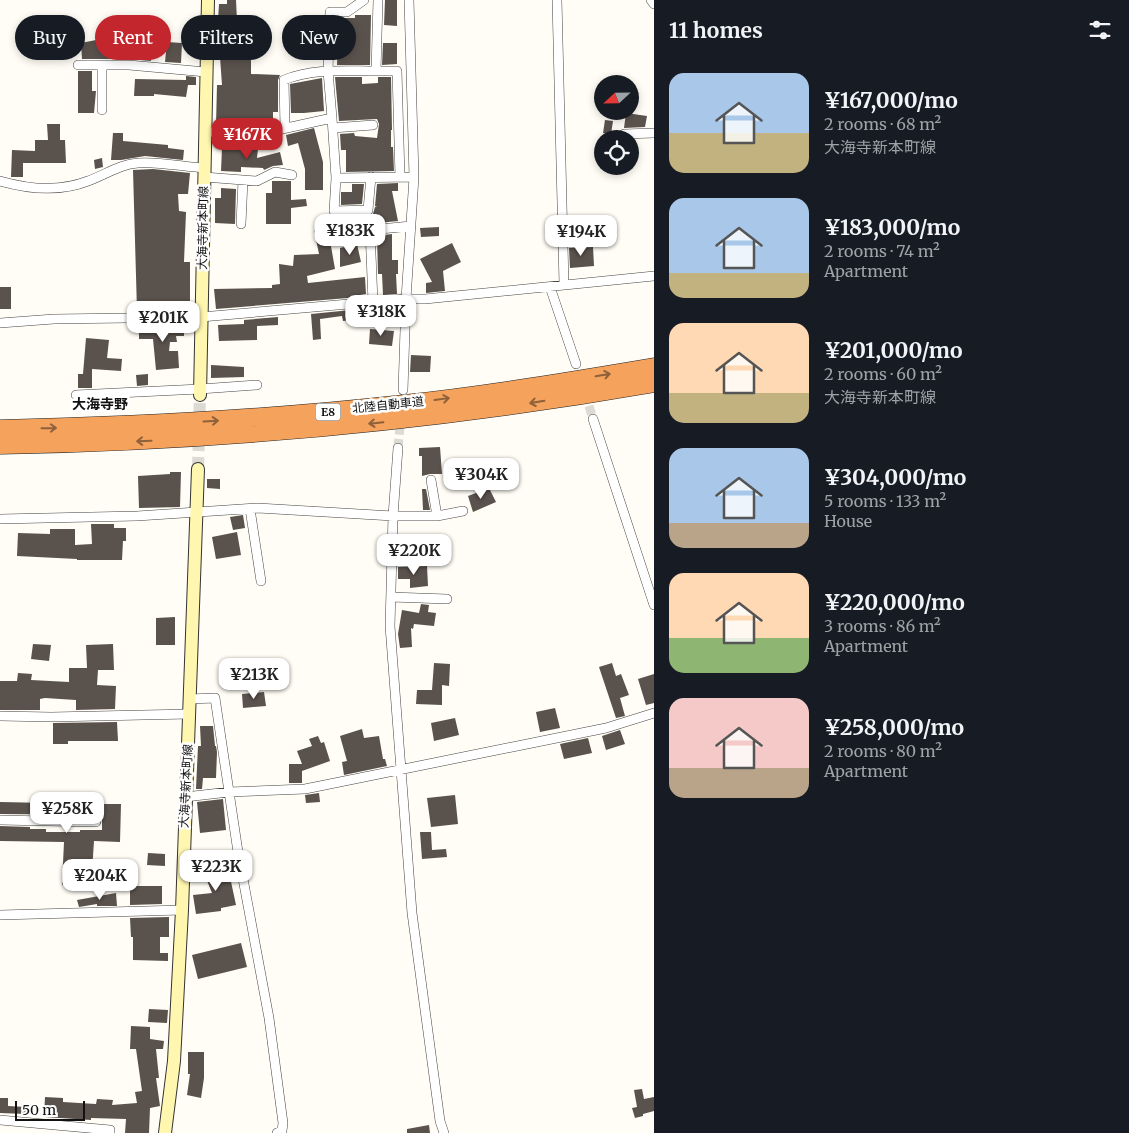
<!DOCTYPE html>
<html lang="en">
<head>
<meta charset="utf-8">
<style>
  :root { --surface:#171b24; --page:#20242c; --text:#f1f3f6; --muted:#9ea1a6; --accent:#c4262e }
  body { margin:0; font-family:Merriweather,"Noto Sans JP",serif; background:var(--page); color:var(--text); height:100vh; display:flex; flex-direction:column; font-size:19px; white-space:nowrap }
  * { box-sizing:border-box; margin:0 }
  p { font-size:16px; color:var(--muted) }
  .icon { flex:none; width:28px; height:28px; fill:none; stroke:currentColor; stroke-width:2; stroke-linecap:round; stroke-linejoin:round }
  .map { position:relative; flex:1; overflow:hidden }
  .drawer { display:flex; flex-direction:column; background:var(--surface); width:475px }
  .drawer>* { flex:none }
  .guide { position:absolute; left:15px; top:15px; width:475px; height:45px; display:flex; gap:10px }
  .needle { width:32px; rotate:248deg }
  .fabs { position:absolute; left:594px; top:75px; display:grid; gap:10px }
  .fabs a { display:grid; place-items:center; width:45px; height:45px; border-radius:50%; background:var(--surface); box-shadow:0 2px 8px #0003; font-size:25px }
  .scale { position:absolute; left:15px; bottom:12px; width:70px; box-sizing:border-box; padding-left:5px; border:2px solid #111; border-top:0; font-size:14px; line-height:18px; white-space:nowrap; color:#111; -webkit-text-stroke:4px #fff; paint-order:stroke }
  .price { position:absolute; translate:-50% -42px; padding:0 11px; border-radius:10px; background:#fff; color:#222; font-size:16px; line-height:32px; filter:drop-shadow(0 1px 2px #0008) }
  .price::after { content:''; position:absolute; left:50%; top:30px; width:15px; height:11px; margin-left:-8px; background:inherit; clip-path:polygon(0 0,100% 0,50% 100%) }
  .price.selected { background:var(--accent); color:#fff }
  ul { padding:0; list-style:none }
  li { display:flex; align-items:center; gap:15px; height:125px; padding:0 15px }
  li span { display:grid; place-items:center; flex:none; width:140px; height:100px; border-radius:15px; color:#555 }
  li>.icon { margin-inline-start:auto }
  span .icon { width:60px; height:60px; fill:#fffc; stroke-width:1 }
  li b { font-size:21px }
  h2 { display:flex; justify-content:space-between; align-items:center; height:60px; padding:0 15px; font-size:21px }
  .tag { padding:0 18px; border-radius:22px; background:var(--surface); box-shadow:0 2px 8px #0003; font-size:18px; line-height:45px }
  .tag.selected { background:var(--accent); color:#fff }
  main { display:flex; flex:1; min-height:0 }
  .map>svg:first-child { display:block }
  .building { fill:#5a524d }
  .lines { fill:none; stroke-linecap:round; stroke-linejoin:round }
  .street-tunnel { stroke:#dbdad3; stroke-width:9; stroke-dasharray:9 4.5; stroke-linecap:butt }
  .secondary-tunnel { stroke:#dbdad3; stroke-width:12; stroke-dasharray:12 6; stroke-linecap:butt }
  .street-casing { stroke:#444; stroke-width:10 }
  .secondary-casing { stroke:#333; stroke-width:14 }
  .highway-casing { stroke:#222; stroke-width:19 }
  .street { stroke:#fff; stroke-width:9 }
  .secondary { stroke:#fff6b0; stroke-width:12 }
  .highway { stroke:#f5a25d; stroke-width:18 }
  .oneway { stroke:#8e613b }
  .labels { text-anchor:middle; stroke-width:5; stroke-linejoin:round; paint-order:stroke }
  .shield { fill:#fff; stroke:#585858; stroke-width:1 }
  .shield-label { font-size:11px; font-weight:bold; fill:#111 }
  .street-label { font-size:12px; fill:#111; stroke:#fff }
  .neighbourhood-label { font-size:14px; font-weight:bold; fill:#111; stroke:#fff }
</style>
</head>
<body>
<main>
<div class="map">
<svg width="654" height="1133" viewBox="0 0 654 1133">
  <rect width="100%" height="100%" fill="#fffdf5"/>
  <path class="building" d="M227,0H236L237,20H218L219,4H227Z
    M385,0H397V26L384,25Z
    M355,15H371L370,65H337L339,18H355Z
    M232,24H249V34L255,35L254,46H235L251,59V74L280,75L278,80V112H273V122L260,123L261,126H253V123L238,120L237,126L216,125L217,85H222L220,57L216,56L217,35L233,34Z
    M116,36L118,51L136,52V42H147V51H152L151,61L129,59H82L81,43Z
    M167,42L182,43L181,63L165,62Z
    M383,43H397V64L382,65Z
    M78,71H92V91H96L94,113H78Z
    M186,76L196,77V85H188L186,97L154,94V96H134L135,79L186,80Z
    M335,77H362V84L378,83V77H391L392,130H391V147H393L394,171L346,172V150H341L340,134L354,133L355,136L377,138L379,124L377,119L339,121Z
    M322,78L324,111L304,113H291L290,84Z
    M626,113L647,116L645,127L624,128Z
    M605,120L613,121L611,134L603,133Z
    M47,124H60V140H65L66,163H23V177H11L12,150L35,151V140H48Z
    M314,128L323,162V190H305V169L298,143L288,146L286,135Z
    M113,133H123V141L168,145V148L184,150L183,160L145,156L121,160H111Z
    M222,148L258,149L257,158L280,152L283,165L273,166L264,170L263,168L241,167V172L221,171Z
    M102,158L103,167L95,169L94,160Z
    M153,169L190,173L188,194H178L179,211L186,212L184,262H190V310L137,311L133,170Z
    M272,181H291V200L306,199L307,206L291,208V224H266V193H272Z
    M398,183V191H392L398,221L378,223V221L367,225L356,232L349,220L356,217L368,216L373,214L375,207L377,206H375L377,184Z
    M352,184H364L362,204L341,205V192H352Z
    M221,188L236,189L235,224L215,223V198H221Z
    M439,227V236L421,237L420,228Z
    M328,229L335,269L307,276L308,283L365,277L366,294L360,295V297L216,309L214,289L272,288V285L280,284L279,264L293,266L294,255L319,254L314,230Z
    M392,234V260H398V274H396L397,294L383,295L382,274H378L377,236Z
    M452,243L461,262L443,271L445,291L426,293V283L432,282L420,259Z
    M357,244L361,262L340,267V248Z
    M593,247L594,266L570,268L569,248Z
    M0,287H11V309H0Z
    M361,309L362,319L343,321L342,316L320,319L321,339L313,340L311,314Z
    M278,317V325L257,326V340L219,341L218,325L244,324V320Z
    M184,323V336H176L177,342H170L169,351H178L179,368L156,370L153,339H139V324Z
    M370,329L394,331L392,346L369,344Z
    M86,338L109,340L107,358L122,359L121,371L92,369V388H78V374H83Z
    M411,355L431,356L430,372H410Z
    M211,365L244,367V377L211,378Z
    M148,374V385L137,386L136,375Z
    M440,447L442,474H430L422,476V456H419V448Z
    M170,472H181L180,507L139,508L138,476L170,474Z
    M207,479H220V489L207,488Z
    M489,488L496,502L473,512L468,496Z
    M422,489H426L430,510H423Z
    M243,515L245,528L233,530L230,517Z
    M91,524H114V528H126V541H123L122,560H77V559L17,556L18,533L50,534V529H75V545L92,544Z
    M237,532L241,555L216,559L212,537Z
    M427,566L428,586L410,588V579H398V567Z
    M421,604L429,605L428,612L436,613L434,626L414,624L413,629L411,628L412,647L400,648L398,634L402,610L419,613Z
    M175,617V645H156V618Z
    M33,644L51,645L49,661L31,659Z
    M113,644L114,670H98L97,685L116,686L115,709L76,710V700L45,698L40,699V710H0V681H17L18,673L32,674L31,680L69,682V668H87L86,645Z
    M434,663L450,664L449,686L442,685V705L416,704L417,690H432Z
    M612,663L616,676L621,674L629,695L620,698L625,716L616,718L599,667Z
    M654,674V703L646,705L638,679Z
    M264,692L266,706L243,708L242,694Z
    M555,708L560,728L540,732L536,712Z
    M455,718L459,735L434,741L431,723Z
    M117,722L118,741H68V744H53V723Z
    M200,726H213L215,746H216L217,752L216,778H203L202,789H196L198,746H201Z
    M362,729L364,738L379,736L383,759H385L387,766L344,775L342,762L347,761L340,736Z
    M620,730L625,744L606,750L602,736Z
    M318,736L321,743L324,742L330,761L302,771V783H289V764H302L297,751L312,746L309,739Z
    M588,738L592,753L564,759L560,744Z
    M319,793L320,802L306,803L305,795Z
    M455,795L458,824L431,827L427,798Z
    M223,799L226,830L200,833L197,802Z
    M76,801V804H121L120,842L94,841L91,887L62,885L64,842L0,841V826L30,827V829H46V832H80V830H102V815L0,814V802L49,803Z
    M420,832H431L432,850L446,849L447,857L422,859Z
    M148,853L165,854V866L147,865Z
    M225,864L230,877L236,905L221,908V911L196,914L193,895L212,893L204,873Z
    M130,886H162V904L130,905Z
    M116,893L117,906H97V904L79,907L77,900Z
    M169,917V937H160V953H168V961L133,960V937H131L130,918Z
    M241,943L247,967L198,979L192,955Z
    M149,1009L168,1010L167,1023L148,1022Z
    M131,1026L150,1027V1039L164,1041L163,1049H156L159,1078H156L160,1106L150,1108L149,1133H125L126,1119L91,1118V1120L44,1117L45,1097L63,1098V1102L96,1104L97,1099L113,1100L112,1105L137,1103L135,1092L142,1091L136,1049H130Z
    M188,1052H204V1078L201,1098L187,1095L190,1074H188Z
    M642,1089L644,1099L654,1097V1111L643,1114V1116L635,1118L632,1108L637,1107L634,1090Z
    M0,1098H8V1106L26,1107V1114L0,1113Z
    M429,1125L430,1133H407V1129Z"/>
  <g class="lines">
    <path class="street-tunnel" d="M585,393L593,419
      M398,448L401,416"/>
    <path class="secondary-tunnel" d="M198,469L200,395"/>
    <defs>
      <path id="street" d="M378,0L376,71H397L400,177
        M557,0L564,285
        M651,0L654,4
        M78,65H129L206,72
        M102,65V110
        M332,118L328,71L330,12H347L364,0
        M285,128L284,80C313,68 345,71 376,71
        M333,128L373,125
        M205,132L264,133L332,118L336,178L414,177
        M624,134L654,133
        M204,177L257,181L275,172L292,175
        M336,178L334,211L368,210L371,177
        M0,181C28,189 60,192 88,181C105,175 120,164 138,163C155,161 186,167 204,168
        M241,224L243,180
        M550,287L576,364
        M373,302L370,230L411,226
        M0,323L54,319L201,317L406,299H425L654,276
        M403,390L406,299L414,177L409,0
        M76,395L200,389L257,385
        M593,419L654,605
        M398,448L393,516L390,626L412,913L440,1121L444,1133
        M431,480L437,516
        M250,509L261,581
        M0,519L137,516L258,508L393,516H437L463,511
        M391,597L447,599
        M190,699L215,698L238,852L269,1018L283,1123L282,1131L277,1133
        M0,716L51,717L189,714
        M185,797L229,792L305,789L606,728L654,713
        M0,820L96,822
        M0,915L182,910
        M0,1120L110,1130V1133"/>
      <path id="secondary" d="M200,395L208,0
        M165,1133L174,1061L182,910L198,469"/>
      <path id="highway" d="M0,429C135,426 269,419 404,404C487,395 571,381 654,367
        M0,445C220,441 437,421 654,383"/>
    </defs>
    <use href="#street" class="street-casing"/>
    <use href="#secondary" class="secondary-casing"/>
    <use href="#highway" class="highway-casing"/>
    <use href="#street" class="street"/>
    <use href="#secondary" class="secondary"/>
    <use href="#highway" class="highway"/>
  </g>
  <defs><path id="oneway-shaft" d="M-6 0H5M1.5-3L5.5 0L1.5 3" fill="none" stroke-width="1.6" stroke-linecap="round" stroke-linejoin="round" transform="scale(1.25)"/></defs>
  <g class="oneway">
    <use href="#oneway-shaft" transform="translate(603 375) rotate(-10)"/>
    <use href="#oneway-shaft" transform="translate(442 399) rotate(-8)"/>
    <use href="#oneway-shaft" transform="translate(537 402) rotate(171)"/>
    <use href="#oneway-shaft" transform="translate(211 421) rotate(-3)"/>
    <use href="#oneway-shaft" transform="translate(376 423) rotate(174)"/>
    <use href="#oneway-shaft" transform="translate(49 428) rotate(-1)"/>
    <use href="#oneway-shaft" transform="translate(144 441) rotate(178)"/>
  </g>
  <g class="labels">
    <rect class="shield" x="315.5" y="403.5" width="25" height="17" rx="4"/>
    <g class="shield-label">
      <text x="328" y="416">E8</text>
    </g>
    <g class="street-label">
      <text transform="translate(203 228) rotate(-89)" y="4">大海寺新本町線</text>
      <text transform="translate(388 405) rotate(-6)" y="4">北陸自動車道</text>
      <text transform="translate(186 786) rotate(-87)" y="4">大海寺新本町線</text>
    </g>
    <g class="neighbourhood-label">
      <text x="100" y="409">大海寺野</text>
    </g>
  </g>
</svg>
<div class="fabs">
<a><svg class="needle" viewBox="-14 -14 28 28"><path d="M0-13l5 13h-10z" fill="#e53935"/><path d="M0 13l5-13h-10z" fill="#9ea1a6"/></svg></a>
<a><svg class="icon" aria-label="locate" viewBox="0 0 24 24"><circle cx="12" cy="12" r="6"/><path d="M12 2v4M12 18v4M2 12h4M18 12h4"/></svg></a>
</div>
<div class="scale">50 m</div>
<b class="price selected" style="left:247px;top:160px">¥167K</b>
<b class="price" style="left:350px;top:256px">¥183K</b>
<b class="price" style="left:581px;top:257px">¥194K</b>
<b class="price" style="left:381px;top:337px">¥318K</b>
<b class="price" style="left:163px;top:343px">¥201K</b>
<b class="price" style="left:481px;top:500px">¥304K</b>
<b class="price" style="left:414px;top:576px">¥220K</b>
<b class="price" style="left:254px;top:700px">¥213K</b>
<b class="price" style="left:67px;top:834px">¥258K</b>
<b class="price" style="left:216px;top:892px">¥223K</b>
<b class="price" style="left:100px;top:901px">¥204K</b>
<div class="guide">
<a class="tag">Buy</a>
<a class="tag selected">Rent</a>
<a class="tag">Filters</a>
<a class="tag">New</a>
</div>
</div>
<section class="drawer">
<h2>11 homes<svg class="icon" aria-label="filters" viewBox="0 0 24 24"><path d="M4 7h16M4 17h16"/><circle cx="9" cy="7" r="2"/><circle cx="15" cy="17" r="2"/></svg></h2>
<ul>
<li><span style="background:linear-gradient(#a9c7e8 60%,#c2b280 0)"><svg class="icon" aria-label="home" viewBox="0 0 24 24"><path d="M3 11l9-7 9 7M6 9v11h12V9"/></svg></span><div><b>¥167,000/mo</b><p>2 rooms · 68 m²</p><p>大海寺新本町線</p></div></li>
<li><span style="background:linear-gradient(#a9c7e8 75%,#c2b280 0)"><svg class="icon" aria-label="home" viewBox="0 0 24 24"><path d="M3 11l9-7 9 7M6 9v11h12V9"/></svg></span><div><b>¥183,000/mo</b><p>2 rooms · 74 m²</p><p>Apartment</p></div></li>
<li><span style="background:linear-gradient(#ffd9b3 70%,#c2b280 0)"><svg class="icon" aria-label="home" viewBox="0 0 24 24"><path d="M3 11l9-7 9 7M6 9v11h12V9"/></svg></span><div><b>¥201,000/mo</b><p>2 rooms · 60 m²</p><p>大海寺新本町線</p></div></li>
<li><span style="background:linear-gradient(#a9c7e8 75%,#b9a48a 0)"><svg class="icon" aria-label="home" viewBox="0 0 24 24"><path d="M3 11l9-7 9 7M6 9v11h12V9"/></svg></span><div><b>¥304,000/mo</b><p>5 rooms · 133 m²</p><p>House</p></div></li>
<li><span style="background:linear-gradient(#ffd9b3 65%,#8fb573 0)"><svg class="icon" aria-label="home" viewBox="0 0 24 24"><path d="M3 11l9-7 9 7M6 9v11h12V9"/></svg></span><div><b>¥220,000/mo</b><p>3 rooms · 86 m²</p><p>Apartment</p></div></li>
<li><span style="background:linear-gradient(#f6c9c9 70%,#b9a48a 0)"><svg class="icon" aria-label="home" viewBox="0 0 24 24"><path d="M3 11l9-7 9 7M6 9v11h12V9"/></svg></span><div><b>¥258,000/mo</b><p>2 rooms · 80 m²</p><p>Apartment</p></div></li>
</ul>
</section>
</main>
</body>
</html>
